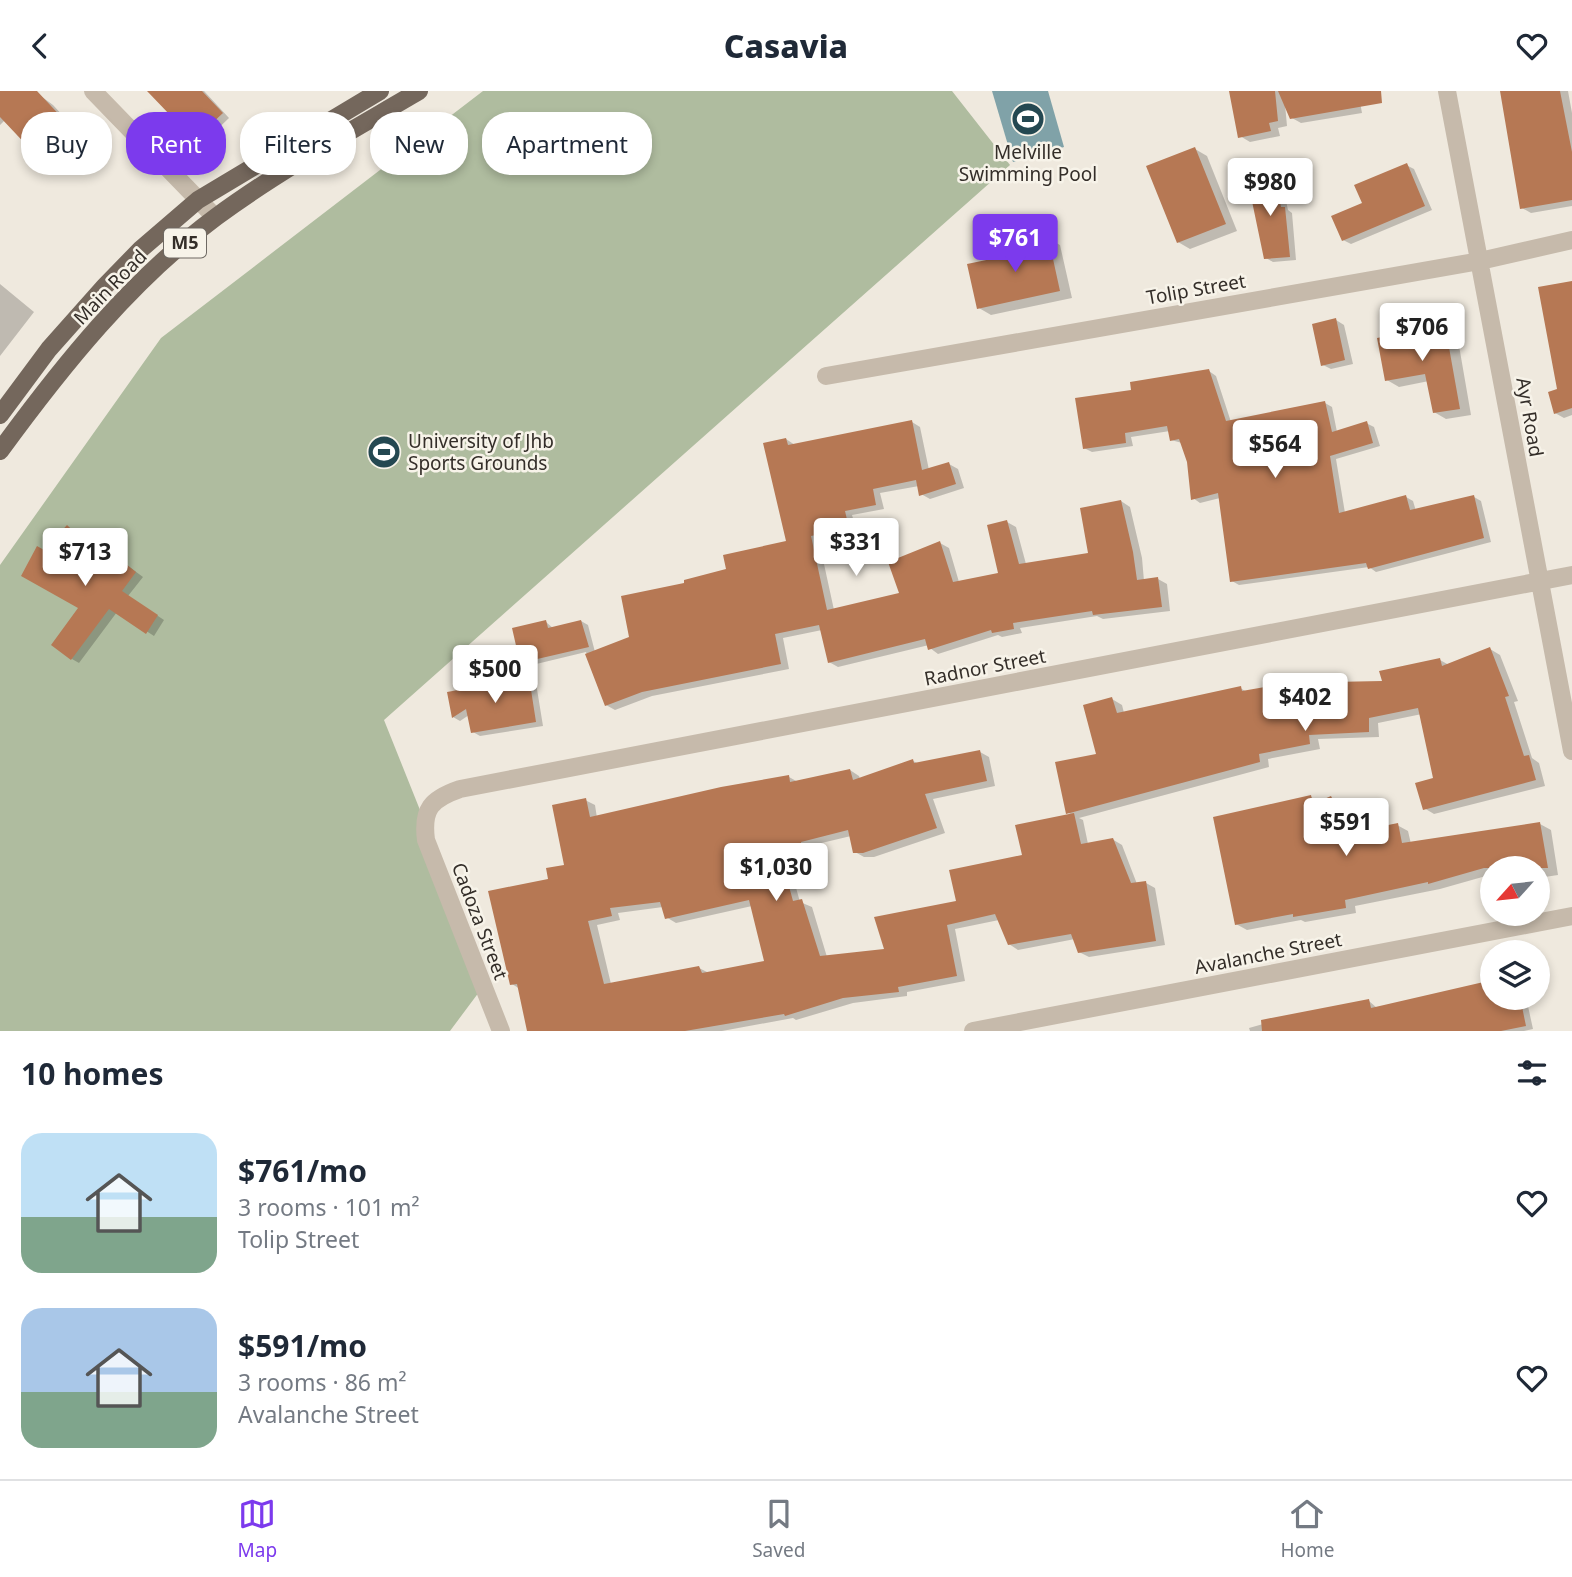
<!DOCTYPE html>
<html lang="en">
<head>
<meta charset="utf-8">
<style>
  :root { --surface:#fff; --page:#f2f2f3; --text:#1f2937; --muted:#747a83; --line:#e0e1e3; --accent:#7c3aed }
  body { margin:0; font-family:"Noto Sans",sans-serif; background:var(--page); color:var(--text); height:100vh; display:flex; flex-direction:column; font-size:26px; white-space:nowrap }
  * { box-sizing:border-box; margin:0 }
  p { font-size:23px; color:var(--muted) }
  .icon { flex:none; width:38px; height:38px; fill:none; stroke:currentColor; stroke-width:2; stroke-linecap:round; stroke-linejoin:round }
  .map { position:relative; height:940px; overflow:hidden }
  .details { display:flex; flex-direction:column; background:var(--surface); flex:1 }
  .details>* { flex:none }
  .guide { position:absolute; left:21px; top:21px; width:700px; height:63px; display:flex; gap:14px }
  .needle { width:46px; rotate:243deg }
  .controls { position:absolute; left:1480px; top:765px; display:grid; gap:14px }
  .controls a { display:grid; place-items:center; width:70px; height:70px; border-radius:50%; background:var(--surface); box-shadow:0 4px 10px #0003; font-size:35px }
  .price { position:absolute; translate:-50% -60px; padding:0 16px; border-radius:7px; background:#fff; color:#222; font-size:23px; line-height:46px; filter:drop-shadow(0 2px 4px #0008) }
  .price::after { content:''; position:absolute; left:50%; top:42px; width:21px; height:16px; margin-left:-10px; background:inherit; clip-path:polygon(0 0,100% 0,50% 100%) }
  .price.selected { background:var(--accent); color:#fff }
  ul { padding:0; list-style:none }
  li { display:flex; align-items:center; gap:21px; height:175px; padding:0 21px }
  li span { display:grid; place-items:center; flex:none; width:196px; height:140px; border-radius:21px; color:#555 }
  li>.icon { margin-inline-start:auto }
  span .icon { width:84px; height:84px; fill:#fffc; stroke-width:1 }
  li b { font-size:30px }
  h2 { display:flex; justify-content:space-between; align-items:center; height:84px; padding:0 21px; font-size:30px }
  .tag { padding:0 24px; border-radius:28px; background:var(--surface); box-shadow:0 4px 10px #0003; font-size:24px; line-height:63px }
  .tag.selected { background:var(--accent); color:#fff }
  header { display:flex; justify-content:space-between; align-items:center; height:91px; padding:0 21px; background:var(--surface); font-size:32px; font-weight:800 }
  .tabs { display:flex; justify-content:space-around; align-items:center; height:98px; border-top:2px solid var(--line); background:var(--surface); font-size:19px; color:var(--muted) }
  .tabs a { display:grid; justify-items:center; gap:4px }
  .tabs .selected { color:var(--accent) }
  .map>svg:first-child { display:block }
  .green { fill:#afbc9f }
  .water { fill:#80a2a8 }
  .shadow { fill:#0003; fill-rule:evenodd }
  .building { fill:#b67854; fill-rule:evenodd }
  .lines { fill:none; stroke-linecap:round; stroke-linejoin:round }
  .minor { stroke:#c6baab; stroke-width:18 }
  .primary { stroke:#74675c; stroke-width:18 }
  .labels { text-anchor:middle; stroke-width:5; stroke-linejoin:round; paint-order:stroke }
  .shield { fill:#f7f3e9; stroke:#6e6963; stroke-width:2 }
  .shield-label { font-size:18px; font-weight:bold; fill:#342e29 }
  .poi-label { font-size:19px; fill:#342e29; stroke:#f7f3e9 }
  .street-label { font-size:19px; fill:#342e29; stroke:#f7f3e9 }
</style>
</head>
<body>
<header><svg class="icon" aria-label="back" viewBox="0 0 24 24"><path d="M15 5l-7 7 7 7"/></svg>Casavia<svg class="icon" aria-label="heart" viewBox="0 0 24 24"><path d="M12 20l-8-8c-3-5 5-10 8-4 3-6 11-1 8 4z"/></svg></header>
<div class="map">
<svg width="1572" height="940" viewBox="0 0 1572 940">
  <rect width="100%" height="100%" fill="#efe9de"/>
  <path class="green" d="M483,0H952L1010,74L384,629L488,889L450,940H0V474L161,247Z"/>
  <path class="water" d="M992,0H1048L1064,56L1013,71Z"/>
  <path class="shadow" d="M0,0H34L53,14L90,54L60,82L50,76L5,29L0,34Z
    M175,0H204L229,27L202,53L195,48Z
    M1230,0H1358L1362,22L1301,32L1292,27L1285,13L1287,35L1278,37L1280,45L1250,51L1240,45Z
    M1501,0H1568L1572,22V115L1531,122L1522,117Z
    M1195,58L1207,65L1237,140L1190,158L1178,151Z
    M1406,74L1414,78L1432,119L1351,153L1343,149L1364,113Z
    M1275,87L1282,91L1288,119L1292,122L1296,169L1273,171L1266,167Z
    M1047,147L1060,154L1072,207L991,224L979,217L999,168Z
    M1572,191V324L1564,327L1555,322Z
    M0,193L34,221L0,265Z
    M1336,229L1344,234L1353,273L1331,278L1323,274Z
    M1445,236L1457,243L1471,324L1446,328L1434,321L1429,290L1399,296L1387,289Z
    M1209,280L1216,285L1231,331L1325,312L1332,316L1337,341L1366,332L1374,336L1380,355L1336,368L1345,422L1406,406L1413,410L1416,420L1474,406L1481,410L1491,451L1376,481L1369,476L1239,494L1232,490L1220,407L1200,412L1193,407L1189,370L1182,352L1171,349L1170,340L1131,346L1133,355L1092,361L1084,357L1133,300Z
    M912,331L920,336L929,379L949,373L958,378L964,397L930,408L921,403L919,395L880,402L884,418L852,424L857,441L819,450L834,519L901,503L940,452L949,457L959,491L1000,483L1007,431L1016,436L1026,473L1090,463L1121,410L1130,416L1142,467L1144,490L1158,488L1167,493L1170,520L1103,528L1097,525L1020,537L1022,542L1002,546L998,544L938,563L930,557L929,554L838,576L829,571L822,539L783,547L789,578L652,605L615,619L606,614L586,561L528,575L522,571L546,531L554,538L581,530L588,534L595,561L631,547L687,494L728,479L788,452L786,348L795,354Z
    M68,436L112,475L124,472L143,486L128,505L164,529L154,545L117,521L79,572L72,568L81,517L44,461Z
    M1490,558L1500,564L1518,610L1514,611L1532,667L1539,672L1545,695L1434,723L1424,717L1435,688L1422,623L1378,632L1379,646L1318,648L1320,658L1268,668L1269,676L1079,727L1083,729L1088,753L1112,748L1122,754L1137,793L1146,792L1155,797L1165,854L1089,866L1079,861L1075,848L1018,859L1009,853L999,829L955,838L965,890L907,901V905L853,912L796,929L793,927L722,940H529L520,898L512,893L550,789L566,775L585,709L595,714L597,727L789,686L798,691L850,679L859,685L860,688L913,670L919,673L980,661L989,666L995,695L933,708L945,742L874,766H864L855,761L851,745L809,755L815,787L795,793L800,811L812,816L827,866L886,860L1024,765L1072,724L1067,721L1099,665L1112,608L1122,614L1124,622L1240,597L1247,601L1277,596L1287,604L1384,591L1440,569L1449,574ZM752,815L766,872L709,882L699,877L611,893L597,834L620,829L618,822L663,816L666,826L676,832Z
    M529,588L536,592L543,635L480,645L473,641L469,624L460,630L453,626L449,602Z
    M1311,706L1320,712L1331,707L1341,713L1355,743L1397,734L1408,740L1411,753L1540,733L1551,739L1558,784L1538,787V777H1493V783L1440,798L1355,815L1356,822L1305,831L1301,829L1247,839L1236,833Z
    M1488,892L1493,895V906H1526L1533,938L1524,940H1250L1249,937L1299,923L1369,910L1377,917Z"/>
  <path class="building" d="M0,0H37L81,47L49,78L0,26Z
    M147,0H202L223,22L194,49Z
    M1229,0H1275L1278,30L1269,32L1271,40L1238,47Z
    M1278,0H1381L1382,12L1290,28Z
    M1500,0H1560L1572,61V109L1520,118Z
    M1195,56L1226,133L1177,152L1146,75Z
    M1407,72L1425,115L1342,150L1331,125L1362,112L1354,94Z
    M1275,85L1281,116H1285L1290,166L1264,168L1248,91Z
    M1048,145L1060,200L977,218L967,173L996,167L994,156Z
    M1572,190V317L1554,323L1548,301L1557,298L1538,196Z
    M1336,227L1345,269L1321,275L1312,233Z
    M1445,234L1460,318L1433,322L1425,283L1385,290L1377,247Z
    M1209,278L1226,330L1325,310L1332,341L1367,330L1373,352L1330,365L1339,422L1406,404L1410,419L1474,404L1484,447L1368,478L1366,472L1230,491L1218,402L1191,409L1187,371L1179,348L1170,350L1167,335L1125,342L1126,352L1083,358L1075,307L1131,299L1130,291Z
    M912,329L922,379L949,371L956,393L919,405L916,389L873,398L876,414L845,420L849,437L811,445L827,519L899,502L888,471L940,450L953,491L998,482L987,434L1007,429L1019,473L1088,462L1080,417L1121,409L1133,461L1137,489L1158,486L1162,516L1093,524L1092,520L1013,532L1014,538L992,542L991,539L928,559L925,548L828,572L819,534L775,543L781,573L642,601L605,615L585,563L629,546L621,505L684,492V489L726,478L723,464L786,450L763,352L786,347L788,354Z
    M67,434L110,475L117,466L136,481L122,500L158,524L146,543L109,518L71,569L51,554L78,517L21,485L37,455L44,459Z
    M546,529L548,537L581,529L589,556L520,572L512,537Z
    M1490,556L1509,605L1505,606L1524,665L1529,664L1536,689L1423,719L1415,692L1433,687L1418,617L1369,627V641L1309,644L1310,653L1259,663L1260,671L1066,723L1055,671L1096,663L1083,614L1112,606L1117,622L1241,595L1242,600L1277,594L1279,604L1332,593V591L1382,590L1379,580L1440,567L1442,575Z
    M529,586L536,631L471,642L466,618L452,627L447,601Z
    M980,659L987,690L925,703L937,737L863,762H853L848,739L801,751L806,782L787,788L793,810L802,808L820,865L884,858L874,826L956,810L949,779L1022,764L1015,734L1074,722L1081,753L1113,747L1131,792L1146,790L1156,850L1078,862L1071,843L1008,854L995,823L947,834L957,885L898,896L899,901L843,907L785,925L784,923L685,940H527L517,893L510,894L488,800L548,788L546,777L564,774L552,714L586,707L590,726L721,696L789,684L790,691L850,678L853,689L913,668L914,672ZM749,809L764,870L702,882L699,875L604,893L588,830L612,825L610,817L660,811L665,828Z
    M1311,704L1313,713L1331,705L1349,742L1398,732L1402,752L1540,731L1548,777H1484L1428,793V791L1345,809L1346,817L1293,826V823L1235,834L1213,726Z
    M1488,890L1492,906H1520L1526,935L1501,940H1262L1261,929L1369,908L1371,917Z"/>
  <g class="lines">
    <path class="minor" d="M93,0L215,126
      M1447,0L1572,660
      M826,285L1480,170L1572,149
      M501,940L426,749C422,718 431,708 460,698L1572,484
      M973,940L1572,825"/>
    <path class="primary" d="M0,324L49,258L105,195L141,158L198,109L380,0
      M0,360C62,275 131,189 216,126C280,79 351,40 419,0"/>
  </g>
  <defs>
    <symbol id="stadium-disc" viewBox="-11 -11 22 22"><circle r="9.5" fill="#244851" stroke="#f7f3e9"/><path d="M0-5a6.5 5 0 1 0 0 10a6.5 5 0 1 0 0-10ZM-3.5-1.8h7v3.6h-7Z" fill="#fff"/></symbol>
  </defs>
  <g fill-rule="evenodd">
    <use href="#stadium-disc" x="1009" y="9" width="38" height="38"/>
    <use href="#stadium-disc" x="365" y="342" width="38" height="38"/>
  </g>
  <g class="labels">
    <rect class="shield" x="164" y="137.5" width="42" height="29" rx="5"/>
    <g class="shield-label">
      <text x="185" y="158">M5</text>
    </g>
    <g class="poi-label">
      <text x="1028" y="68">Melville<tspan x="1028" dy="22">Swimming Pool</tspan></text>
      <text x="408" y="357" text-anchor="start">University of Jhb<tspan x="408" dy="22">Sports Grounds</tspan></text>
    </g>
    <g class="street-label">
      <text transform="translate(110 196) rotate(-46)" y="7">Main Road</text>
      <text transform="translate(1196 198) rotate(-10)" y="7">Tolip Street</text>
      <text transform="translate(1530 326) rotate(80)" y="7">Ayr Road</text>
      <text transform="translate(985 576) rotate(-11)" y="7">Radnor Street</text>
      <text transform="translate(480 830) rotate(69)" y="7">Cadoza Street</text>
      <text transform="translate(1268 862) rotate(-11)" y="7">Avalanche Street</text>
    </g>
  </g>
</svg>
<div class="controls">
<a><svg class="needle" viewBox="-14 -14 28 28"><path d="M0-13l5 13h-10z" fill="#e53935"/><path d="M0 13l5-13h-10z" fill="#747a83"/></svg></a>
<a><svg class="icon" aria-label="layers" viewBox="0 0 24 24"><path d="M12 4l9 5-9 5-9-5zM3 14l9 5 9-5"/></svg></a>
</div>
<b class="price" style="left:1270px;top:127px">$980</b>
<b class="price selected" style="left:1015px;top:183px">$761</b>
<b class="price" style="left:1422px;top:272px">$706</b>
<b class="price" style="left:1275px;top:389px">$564</b>
<b class="price" style="left:856px;top:487px">$331</b>
<b class="price" style="left:85px;top:497px">$713</b>
<b class="price" style="left:495px;top:614px">$500</b>
<b class="price" style="left:1305px;top:642px">$402</b>
<b class="price" style="left:1346px;top:767px">$591</b>
<b class="price" style="left:776px;top:812px">$1,030</b>
<div class="guide">
<a class="tag">Buy</a>
<a class="tag selected">Rent</a>
<a class="tag">Filters</a>
<a class="tag">New</a>
<a class="tag">Apartment</a>
</div>
</div>
<section class="details">
<h2>10 homes<svg class="icon" aria-label="filters" viewBox="0 0 24 24"><path d="M4 7h16M4 17h16"/><circle cx="9" cy="7" r="2"/><circle cx="15" cy="17" r="2"/></svg></h2>
<ul>
<li><span style="background:linear-gradient(#bfe0f5 60%,#7fa58c 0)"><svg class="icon" aria-label="home" viewBox="0 0 24 24"><path d="M3 11l9-7 9 7M6 9v11h12V9"/></svg></span><div><b>$761/mo</b><p>3 rooms · 101 m²</p><p>Tolip Street</p></div><svg class="icon" aria-label="heart" viewBox="0 0 24 24"><path d="M12 20l-8-8c-3-5 5-10 8-4 3-6 11-1 8 4z"/></svg></li>
<li><span style="background:linear-gradient(#a9c7e8 60%,#7fa58c 0)"><svg class="icon" aria-label="home" viewBox="0 0 24 24"><path d="M3 11l9-7 9 7M6 9v11h12V9"/></svg></span><div><b>$591/mo</b><p>3 rooms · 86 m²</p><p>Avalanche Street</p></div><svg class="icon" aria-label="heart" viewBox="0 0 24 24"><path d="M12 20l-8-8c-3-5 5-10 8-4 3-6 11-1 8 4z"/></svg></li>
</ul>
</section>
<nav class="tabs">
<a class="selected"><svg class="icon" aria-label="map" viewBox="0 0 24 24"><path d="M3 6l6-2 6 2 6-2v14l-6 2-6-2-6 2zM9 4v14M15 6v14"/></svg>Map</a>
<a><svg class="icon" aria-label="saved" viewBox="0 0 24 24"><path d="M7 4h10v16l-5-4-5 4z"/></svg>Saved</a>
<a><svg class="icon" aria-label="home" viewBox="0 0 24 24"><path d="M3 11l9-7 9 7M6 9v11h12V9"/></svg>Home</a>
</nav>
</body>
</html>
